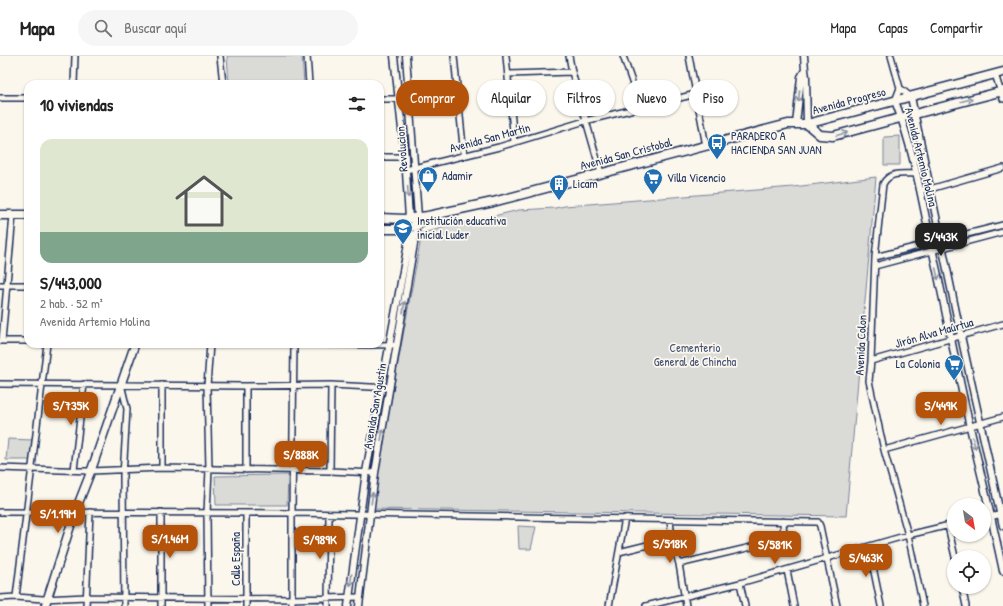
<!DOCTYPE html>
<html lang="es">
<head>
<meta charset="utf-8">
<style>
  :root { --surface:#fff; --page:#f6f6f6; --text:#222; --muted:#767676; --line:#e0e0e0; --accent:#b45309 }
  body { margin:0; font-family:"Patrick Hand",sans-serif; background:var(--page); color:var(--text); height:100vh; display:flex; flex-direction:column; font-size:15px; white-space:nowrap }
  * { box-sizing:border-box; margin:0 }
  p { font-size:13px; color:var(--muted) }
  .icon { flex:none; width:22px; height:22px; fill:none; stroke:currentColor; stroke-width:2; stroke-linecap:round; stroke-linejoin:round }
  .map { position:relative; flex:1; overflow:hidden }
  .side { position:absolute; left:24px; top:24px; width:360px; height:268px; display:flex; flex-direction:column; background:var(--surface); border-radius:12px; box-shadow:0 1px 3px #0004 }
  .side>* { flex:none }
  .hud { position:absolute; left:396px; top:24px; width:380px; height:36px; display:flex; gap:8px }
  .needle { width:26px; rotate:149deg }
  .fabs { position:absolute; left:947px; top:442px; display:grid; gap:8px }
  .fabs a { display:grid; place-items:center; width:44px; height:44px; border-radius:50%; background:var(--surface); box-shadow:0 1px 3px #0004; font-size:20px }
  .price { position:absolute; translate:-50% -34px; padding:0 9px; border-radius:8px; background:var(--accent); color:#fff; font-size:13px; line-height:26px; filter:drop-shadow(0 1px 2px #0008) }
  .price::after { content:''; position:absolute; left:50%; top:24px; width:12px; height:9px; margin-left:-6px; background:inherit; clip-path:polygon(0 0,100% 0,50% 100%) }
  .price.active { background:#222; color:#fff }
  ul { padding:0; list-style:none }
  li { display:grid; align-content:center; gap:8px; height:212px; padding:0 16px }
  li span { display:grid; place-items:center; height:124px; border-radius:12px; color:#555 }
  li>.icon { margin-inline-start:auto }
  span .icon { width:72px; height:72px; fill:#fffc; stroke-width:1 }
  li b { font-size:17px }
  h2 { display:flex; justify-content:space-between; align-items:center; height:48px; padding:0 16px; font-size:17px }
  .tag { padding:0 14px; border-radius:18px; background:var(--surface); box-shadow:0 1px 3px #0004; font-size:14px; line-height:36px }
  .tag.active { background:var(--accent); color:#fff }
  header { display:flex; align-items:center; gap:24px; box-sizing:border-box; height:56px; padding:0 20px; background:var(--surface); border-bottom:1px solid var(--line) }
  header strong { font-size:19px }
  nav { display:flex; gap:22px; margin-inline-start:auto; font-size:14px }
  .search { width:280px; height:36px; background:var(--page); display:flex; align-items:center; gap:10px; box-sizing:border-box; padding:0 14px; border-radius:22px; color:var(--muted); font-size:15px }
  .map>svg:first-child { display:block }
  .green { fill:#dadad7; stroke:#7a849a }
  .lines { fill:none; stroke-linecap:round; stroke-linejoin:round }
  .minor-casing { stroke:#1b2f5e; stroke-width:8 }
  .tertiary-casing { stroke:#1b2f5e; stroke-width:9 }
  .secondary-casing { stroke:#1b2f5e; stroke-width:10 }
  .trunk-casing { stroke:#1b2f5e; stroke-width:11 }
  .minor { stroke:#fbf7ec; stroke-width:5 }
  .tertiary { stroke:#fbf7ec; stroke-width:6 }
  .secondary { stroke:#fbf7ec; stroke-width:7 }
  .trunk { stroke:#fbf7ec; stroke-width:8 }
  .oneway { stroke:#8b93a5 }
  .labels { text-anchor:middle; stroke-width:3.5; stroke-linejoin:round; paint-order:stroke }
  .street-label { font-size:12px; fill:#1b2f5e; stroke:#fbf7ec }
  .poi-label { font-size:12px; fill:#1b2f5e; stroke:#fbf7ec; text-anchor:start }
  .park-label { font-size:12px; fill:#415176; stroke:#fbf7ec }
</style>
</head>
<body>
<header>
<strong>Mapa</strong>
<div class="search"><svg class="icon" aria-label="search" viewBox="0 0 24 24"><circle cx="10" cy="10" r="6"/><path d="M15 15l6 6"/></svg>Buscar aquí</div>
<nav><a>Mapa</a><a>Capas</a><a>Compartir</a></nav>
</header>
<div class="map">
<svg width="1003" height="550" viewBox="0 0 1003 550">
  <rect width="100%" height="100%" fill="#fbf7ec"/>
  <filter id="ink" filterUnits="userSpaceOnUse"><feTurbulence type="fractalNoise" baseFrequency=".025" numOctaves="2"/><feDisplacementMap in="SourceGraphic" scale="8" xChannelSelector="R" yChannelSelector="G"/><feConvolveMatrix kernelMatrix="1 2 1 2 8 2 1 2 1" color-interpolation-filters="sRGB"/></filter>
  <g filter="url(#ink)">
    <path class="green" d="M227,0H302L304,28H229Z
      M900,80V109H884V81Z
      M876,121L846,460L371,453L422,177L519,154L555,152L565,150L793,131Z
      M8,383L33,384L31,404H6Z
      M288,419L287,449H216L215,420Z
      M518,470L536,471L531,493H519Z"/>
    <g class="lines">
      <defs>
        <path id="minor" d="M220,0L223,28
          M307,0L309,28
          M454,0L464,100
          M506,0L514,86
          M569,0L572,16L601,117
          M623,0L641,52
          M689,0L706,90
          M891,0L900,32L911,41
          M509,18L572,16
          M995,18L1003,43
          M74,28L75,0
          M0,42H28
          M380,43H399
          M895,45L900,32
          M380,101H405
          M406,114L499,91L585,65L696,38
          M916,118C903,118 890,115 883,128L875,201L871,305L869,325L884,394L908,479L923,550
          M920,134L930,133L1003,112
          M875,201L1003,169
          M875,210L1003,176
          M0,229H28
          M0,285H28
          M2,285L13,159
          M319,288L393,289
          M871,305L1003,268
          M0,328L246,330L331,329L390,332
          M121,328L127,353L123,420L124,550
          M162,329V412
          M884,394L1003,361
          M0,412L91,415L162,412L330,415L375,417
          M74,414L84,328
          M246,414V330
          M330,415L331,329
          M0,456L292,457L814,466H818L820,470L837,550
          M161,456V550
          M984,462L1003,458
          M670,464L672,483L679,508L686,550
          M948,470L955,501
          M869,491L881,550
          M619,496L672,483
          M679,508L781,484L784,481L783,465
          M787,514L794,550
          M740,527L745,550
          M962,531L966,550
          M16,541L47,288
          M0,542L16,541L43,543L86,541L292,543L360,541
          M86,550L90,456
          M208,550L207,457L209,413L207,330L210,288
          M246,550V457
          M292,550V457L294,288
          M328,550L329,458
          M609,550L625,462
          M646,550L740,527L908,479L954,468"/>
        <path id="tertiary" d="M394,0L405,101L409,162
          M406,0L418,161
          M804,0L805,14L806,21L807,68
          M911,41L961,280L1003,470
          M895,45C916,99 924,158 937,215C948,267 958,319 970,371C981,419 993,467 1003,515
          M796,68L801,21L805,14
          M348,550L366,416L410,177
          M359,550L375,417L416,176"/>
        <path id="secondary" d="M45,550L75,456L91,415L135,288"/>
        <path id="trunk" d="M807,68L820,79L833,80L915,58L1003,35
          M0,159H28
          M380,162L404,163L428,160L493,146L788,68H807L1003,16
          M380,173H400L418,169L428,160"/>
      </defs>
      <use href="#minor" class="minor-casing"/>
      <use href="#tertiary" class="tertiary-casing"/>
      <use href="#secondary" class="secondary-casing"/>
      <use href="#trunk" class="trunk-casing"/>
      <use href="#minor" class="minor"/>
      <use href="#tertiary" class="tertiary"/>
      <use href="#secondary" class="secondary"/>
      <use href="#trunk" class="trunk"/>
    </g>
    <defs><path id="oneway-shaft" d="M-6 0H5M1.5-3L5.5 0L1.5 3" fill="none" stroke-width="1.6" stroke-linecap="round" stroke-linejoin="round"/></defs>
    <g class="oneway">
      <use href="#oneway-shaft" transform="translate(799 40) rotate(96)"/>
      <use href="#oneway-shaft" transform="translate(967 44) rotate(-14)"/>
      <use href="#oneway-shaft" transform="translate(842 78) rotate(-15)"/>
      <use href="#oneway-shaft" transform="translate(408 136) rotate(86)"/>
      <use href="#oneway-shaft" transform="translate(937 218) rotate(77)"/>
      <use href="#oneway-shaft" transform="translate(404 251) rotate(-81)"/>
      <use href="#oneway-shaft" transform="translate(382 379) rotate(-80)"/>
      <use href="#oneway-shaft" transform="translate(974 387) rotate(76)"/>
      <use href="#oneway-shaft" transform="translate(372 442) rotate(-83)"/>
      <use href="#oneway-shaft" transform="translate(351 524) rotate(97)"/>
    </g>
  </g>
  <defs>
    <symbol id="bus-pin" viewBox="-11 -11 22 30"><path d="M0 17L-7.5 6A9.5 9.5 0 1 1 7.5 6Z" fill="#1f6fb2" stroke="#fbf7ec"/><path d="M-5-6H5V4H4V6H2V4H-2V6H-4V4H-5ZM-3.5-4V0h7V-4ZM-3.5 1.2v1.5H-2V1.2ZM2 1.2v1.5H3.5V1.2Z" fill="#fff"/></symbol>
    <symbol id="shop-pin" viewBox="-11 -11 22 30"><path d="M0 17L-7.5 6A9.5 9.5 0 1 1 7.5 6Z" fill="#1f6fb2" stroke="#fbf7ec"/><path d="M-5-2.5h2.3a2.7 3.5 0 0 1 5.4 0H5L5.5 6h-11ZM-1.5-2.5h3a1.5 2.3 0 0 0-3 0Z" fill="#fff"/></symbol>
    <symbol id="supermarket-pin" viewBox="-11 -11 22 30"><path d="M0 17L-7.5 6A9.5 9.5 0 1 1 7.5 6Z" fill="#1f6fb2" stroke="#fbf7ec"/><path d="M-6-5.5h2.5l.6 2H6L4.5 2H-2.5L-4.4-4H-6ZM-1.5 3.2a1.3 1.3 0 1 0 .1 0ZM3 3.2a1.3 1.3 0 1 0 .1 0Z" fill="#fff"/></symbol>
    <symbol id="building-pin" viewBox="-11 -11 22 30"><path d="M0 17L-7.5 6A9.5 9.5 0 1 1 7.5 6Z" fill="#1f6fb2" stroke="#fbf7ec"/><path d="M-4-6H4V6H1V3H-1V6H-4ZM-2.5-4.3h1.7v1.8h-1.7ZM.8-4.3h1.7v1.8H.8ZM-2.5-1h1.7V.8h-1.7ZM.8-1h1.7V.8H.8Z" fill="#fff"/></symbol>
    <symbol id="school-pin" viewBox="-11 -11 22 30"><path d="M0 17L-7.5 6A9.5 9.5 0 1 1 7.5 6Z" fill="#1f6fb2" stroke="#fbf7ec"/><path d="M0-5L7-2L0 1L-7-2ZM-4 1L0 2.5L4 1V4Q0 6-4 4Z" fill="#fff"/></symbol>
  </defs>
  <g fill-rule="evenodd">
    <use href="#bus-pin" x="706" y="76" width="22" height="30"/>
    <use href="#shop-pin" x="417" y="109" width="22" height="30"/>
    <use href="#supermarket-pin" x="642" y="111" width="22" height="30"/>
    <use href="#building-pin" x="548" y="117" width="22" height="30"/>
    <use href="#school-pin" x="392" y="161" width="22" height="30"/>
    <use href="#supermarket-pin" x="943" y="297" width="22" height="30"/>
  </g>
  <g class="labels">
    <g class="street-label">
      <text transform="translate(849 45) rotate(-15)" y="4">Avenida Progreso</text>
      <text transform="translate(490 82) rotate(-15)" y="4">Avenida San Martin</text>
      <text transform="translate(402 93) rotate(-94)" y="4">Revolucion</text>
      <text transform="translate(626 98) rotate(-15)" y="4">Avenida San Cristobal</text>
      <text transform="translate(921 101) rotate(76)" y="4">Avenida Artemio Molina</text>
      <text transform="translate(934 277) rotate(-16)" y="4">Jirón Alva Maúrtua</text>
      <text transform="translate(861 289) rotate(-87)" y="4">Avenida Colon</text>
      <text transform="translate(375 350) rotate(-80)" y="4">Avenida San Agustin</text>
      <text transform="translate(236 503) rotate(-90)" y="4">Calle España</text>
    </g>
    <g class="poi-label">
      <text x="731" y="84">PARADERO A<tspan x="731" dy="14">HACIENDA SAN JUAN</tspan></text>
      <text x="442" y="124">Adamir</text>
      <text x="667" y="126">Villa Vicencio</text>
      <text x="573" y="132">Licam</text>
      <text x="417" y="169">Institución educativa<tspan x="417" dy="14">inicial Luder</tspan></text>
      <text x="940" y="312" text-anchor="end">La Colonia</text>
    </g>
    <g class="park-label">
      <text x="695" y="296">Cementerio<tspan x="695" dy="14">General de Chincha</tspan></text>
    </g>
  </g>
</svg>
<div class="fabs">
<a><svg class="needle" viewBox="-14 -14 28 28"><path d="M0-13l5 13h-10z" fill="#e53935"/><path d="M0 13l5-13h-10z" fill="#767676"/></svg></a>
<a><svg class="icon" aria-label="locate" viewBox="0 0 24 24"><circle cx="12" cy="12" r="6"/><path d="M12 2v4M12 18v4M2 12h4M18 12h4"/></svg></a>
</div>
<b class="price active" style="left:941px;top:201px">S/443K</b>
<b class="price" style="left:71px;top:370px">S/735K</b>
<b class="price" style="left:941px;top:370px">S/449K</b>
<b class="price" style="left:301px;top:419px">S/888K</b>
<b class="price" style="left:58px;top:478px">S/1.19M</b>
<b class="price" style="left:170px;top:503px">S/1.46M</b>
<b class="price" style="left:320px;top:504px">S/989K</b>
<b class="price" style="left:670px;top:508px">S/518K</b>
<b class="price" style="left:775px;top:509px">S/581K</b>
<b class="price" style="left:866px;top:522px">S/463K</b>
<div class="hud">
<a class="tag active">Comprar</a>
<a class="tag">Alquilar</a>
<a class="tag">Filtros</a>
<a class="tag">Nuevo</a>
<a class="tag">Piso</a>
</div>
<section class="side">
<h2>10 viviendas<svg class="icon" aria-label="filters" viewBox="0 0 24 24"><path d="M4 7h16M4 17h16"/><circle cx="9" cy="7" r="2"/><circle cx="15" cy="17" r="2"/></svg></h2>
<ul>
<li><span style="background:linear-gradient(#dfe7d0 75%,#7fa58c 0)"><svg class="icon" aria-label="home" viewBox="0 0 24 24"><path d="M3 11l9-7 9 7M6 9v11h12V9"/></svg></span><div><b>S/443,000</b><p>2 hab. · 52 m²</p><p>Avenida Artemio Molina</p></div></li>
</ul>
</section>
</div>
</body>
</html>
